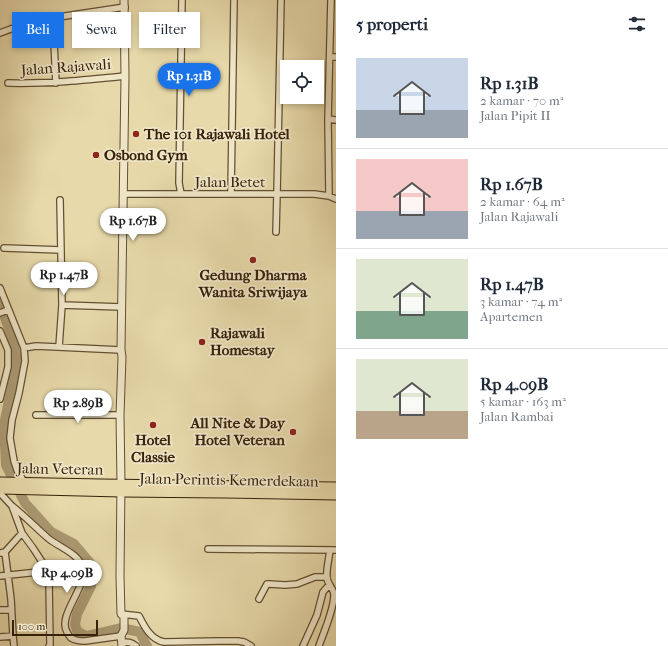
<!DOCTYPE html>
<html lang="id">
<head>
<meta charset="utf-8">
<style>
  :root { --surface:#fff; --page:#f6f6f7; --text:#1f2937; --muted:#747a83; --line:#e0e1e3; --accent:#1a73e8 }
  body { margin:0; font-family:"IM FELL French Canon",serif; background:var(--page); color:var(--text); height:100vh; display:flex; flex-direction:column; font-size:15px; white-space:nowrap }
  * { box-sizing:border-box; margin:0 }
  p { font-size:13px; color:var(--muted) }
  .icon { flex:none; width:22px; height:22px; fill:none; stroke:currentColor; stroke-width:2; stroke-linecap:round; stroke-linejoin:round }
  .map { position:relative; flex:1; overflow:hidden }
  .details { display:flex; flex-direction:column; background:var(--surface); width:332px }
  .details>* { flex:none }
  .guide { position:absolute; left:12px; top:12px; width:264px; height:36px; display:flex; gap:8px }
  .tools { position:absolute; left:280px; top:60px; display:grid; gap:8px }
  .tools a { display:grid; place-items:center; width:44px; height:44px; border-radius:0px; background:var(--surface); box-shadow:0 2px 6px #0003; font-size:20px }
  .scale { position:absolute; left:12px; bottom:10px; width:86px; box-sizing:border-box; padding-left:4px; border:2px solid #37210a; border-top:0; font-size:11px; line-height:14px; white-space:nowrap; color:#37210a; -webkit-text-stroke:3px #efe6c8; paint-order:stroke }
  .price { position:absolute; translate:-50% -34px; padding:0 9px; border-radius:14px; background:#fff; color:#222; font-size:13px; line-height:26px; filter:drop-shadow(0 1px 2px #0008) }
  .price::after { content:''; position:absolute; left:50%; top:24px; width:12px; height:9px; margin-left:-6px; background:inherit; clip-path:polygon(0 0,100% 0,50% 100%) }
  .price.current { background:var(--accent); color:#fff }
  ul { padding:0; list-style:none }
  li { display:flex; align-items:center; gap:12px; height:100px; padding:0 20px }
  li+li { border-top:1px solid var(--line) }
  li span { display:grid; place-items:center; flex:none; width:112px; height:80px; border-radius:0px; color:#555 }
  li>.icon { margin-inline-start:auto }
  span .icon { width:48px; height:48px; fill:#fffc; stroke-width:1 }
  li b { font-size:17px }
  h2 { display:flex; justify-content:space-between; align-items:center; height:48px; padding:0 20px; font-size:17px }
  .chip { padding:0 14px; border-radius:0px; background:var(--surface); box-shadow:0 2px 6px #0003; font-size:14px; line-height:36px }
  .chip.current { background:var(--accent); color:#fff }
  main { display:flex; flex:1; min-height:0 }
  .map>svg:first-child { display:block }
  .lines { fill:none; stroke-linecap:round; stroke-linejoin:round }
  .river { stroke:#ab9a74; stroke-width:10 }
  .minor-casing { stroke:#634f32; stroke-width:8 }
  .tertiary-casing { stroke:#634f32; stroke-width:9 }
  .trunk-casing { stroke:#37210a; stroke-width:11 }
  .minor { stroke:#efe6c8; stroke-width:5.5 }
  .tertiary { stroke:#efe6c8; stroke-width:7 }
  .trunk { stroke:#e7d9aa; stroke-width:9 }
  .poi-dot { fill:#8f2418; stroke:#efe6c8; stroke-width:1.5 }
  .labels { text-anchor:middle; stroke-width:3.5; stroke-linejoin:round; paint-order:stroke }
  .street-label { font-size:15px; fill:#37210a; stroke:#efe6c8 }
  .poi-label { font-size:15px; font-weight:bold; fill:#37210a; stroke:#efe6c8; text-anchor:start }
</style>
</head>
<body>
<main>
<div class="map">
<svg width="336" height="646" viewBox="0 0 336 646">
  <rect width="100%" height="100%" fill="#e7d9aa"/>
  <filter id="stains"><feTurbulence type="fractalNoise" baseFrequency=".005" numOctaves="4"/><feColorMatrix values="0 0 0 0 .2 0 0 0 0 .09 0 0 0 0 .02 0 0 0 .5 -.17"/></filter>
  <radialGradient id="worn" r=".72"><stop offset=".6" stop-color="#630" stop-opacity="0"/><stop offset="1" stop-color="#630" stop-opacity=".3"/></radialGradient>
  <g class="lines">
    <path class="river" d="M0,304L13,340L17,361L4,425L6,465L25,503L51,532L74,544L90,563L92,576L91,586L77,614L75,624L77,631L86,636L121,628L140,632L145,643L147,646"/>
    <defs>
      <path id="minor" d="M52,18L54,43L56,83
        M0,33L19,26L52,18L125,7
        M330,57H336
        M8,83C48,84 86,80 125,76
        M328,119L336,120
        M124,194H314L329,196L336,199
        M181,194L179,183L182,0
        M231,194L234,0
        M329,196L328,119L331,0
        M60,200L62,305
        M276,232L277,194L281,0
        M4,248L61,250
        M0,288L24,348L25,361L19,393L12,420L10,438L14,461L17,470L24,482
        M0,313L8,310
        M0,331L8,350V367L0,399
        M59,347L62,305L122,307
        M24,348L36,346L121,350
        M36,415H120
        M0,493L12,506L22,533L33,548L48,571L49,580L50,645L49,646
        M12,506C25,516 36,528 49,539C59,547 80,554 83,569C87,587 57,616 67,632C68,634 69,636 71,638C74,640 81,641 85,641L121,636
        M208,549L336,550
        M5,552L11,599L13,636L14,646
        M0,553L5,552L22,533
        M0,576L48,571
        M259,599L267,584H269L285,585L297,584L315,577H327
        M0,610H11
        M121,614L139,616C144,626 151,640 164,642L218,641H238L244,642L251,646
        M0,637L13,636
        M122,642C128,642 131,642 136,646
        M303,646L317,615L323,592L329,585
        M319,646C324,631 334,610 334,595C334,589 328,585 327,578C326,569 329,559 330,550"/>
      <path id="tertiary" d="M122,646L121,636L124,630V616L121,614L120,576L121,484L120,415L122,357L121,350L125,76L124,0"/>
      <path id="trunk" d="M0,482L101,484L336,487
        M0,489L121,492L224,493L336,495"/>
    </defs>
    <use href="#minor" class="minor-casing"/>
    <use href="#tertiary" class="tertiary-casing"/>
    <use href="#trunk" class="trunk-casing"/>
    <use href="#minor" class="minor"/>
    <use href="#tertiary" class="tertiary"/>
    <use href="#trunk" class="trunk"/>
  </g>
  <g class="poi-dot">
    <circle cx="136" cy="134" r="4"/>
    <circle cx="96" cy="155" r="4"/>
    <circle cx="253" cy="260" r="4"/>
    <circle cx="202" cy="342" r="4"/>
    <circle cx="153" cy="425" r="4"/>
    <circle cx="293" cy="432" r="4"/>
  </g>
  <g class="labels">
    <g class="street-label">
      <text transform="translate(66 67) rotate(-4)" y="5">Jalan Rajawali</text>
      <text x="230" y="187">Jalan Betet</text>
      <text transform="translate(60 469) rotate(1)" y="5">Jalan Veteran</text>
      <text transform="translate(229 480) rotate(1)" y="5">Jalan Perintis Kemerdekaan</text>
    </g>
    <g class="poi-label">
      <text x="144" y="139">The 101 Rajawali Hotel</text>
      <text x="104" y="160">Osbond Gym</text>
      <text x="253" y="280" text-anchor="middle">Gedung Dharma<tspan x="253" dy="17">Wanita Sriwijaya</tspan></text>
      <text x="210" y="338">Rajawali<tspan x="210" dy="17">Homestay</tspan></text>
      <text x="285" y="428" text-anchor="end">All Nite &amp; Day<tspan x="285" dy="17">Hotel Veteran</tspan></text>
      <text x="153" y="445" text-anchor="middle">Hotel<tspan x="153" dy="17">Classie</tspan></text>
    </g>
  </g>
  <rect width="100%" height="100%" filter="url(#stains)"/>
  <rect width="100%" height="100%" fill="url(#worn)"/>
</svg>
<div class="tools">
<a><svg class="icon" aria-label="locate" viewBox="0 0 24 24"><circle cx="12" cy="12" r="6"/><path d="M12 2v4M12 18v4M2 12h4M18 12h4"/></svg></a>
</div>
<div class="scale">100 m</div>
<b class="price current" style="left:189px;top:97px">Rp 1.31B</b>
<b class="price" style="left:133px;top:242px">Rp 1.67B</b>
<b class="price" style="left:64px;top:296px">Rp 1.47B</b>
<b class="price" style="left:78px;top:424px">Rp 2.89B</b>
<b class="price" style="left:67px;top:594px">Rp 4.09B</b>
<div class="guide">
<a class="chip current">Beli</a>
<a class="chip">Sewa</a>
<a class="chip">Filter</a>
</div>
</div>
<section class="details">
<h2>5 properti<svg class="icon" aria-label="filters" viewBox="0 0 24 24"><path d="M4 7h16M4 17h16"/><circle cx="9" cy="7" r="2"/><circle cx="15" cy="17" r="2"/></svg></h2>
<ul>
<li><span style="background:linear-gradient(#c9d6e8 65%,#9aa5b1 0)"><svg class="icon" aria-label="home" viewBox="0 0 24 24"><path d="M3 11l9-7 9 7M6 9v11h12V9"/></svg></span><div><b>Rp 1.31B</b><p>2 kamar · 70 m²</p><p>Jalan Pipit II</p></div></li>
<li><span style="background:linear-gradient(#f6c9c9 65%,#9aa5b1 0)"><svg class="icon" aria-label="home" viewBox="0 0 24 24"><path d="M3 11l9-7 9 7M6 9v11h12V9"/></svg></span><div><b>Rp 1.67B</b><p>2 kamar · 64 m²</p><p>Jalan Rajawali</p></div></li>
<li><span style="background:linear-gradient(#dfe7d0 65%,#7fa58c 0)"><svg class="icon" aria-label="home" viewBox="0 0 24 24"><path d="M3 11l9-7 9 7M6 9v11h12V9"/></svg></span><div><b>Rp 1.47B</b><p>3 kamar · 74 m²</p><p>Apartemen</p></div></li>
<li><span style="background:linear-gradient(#dfe7d0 65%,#b9a48a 0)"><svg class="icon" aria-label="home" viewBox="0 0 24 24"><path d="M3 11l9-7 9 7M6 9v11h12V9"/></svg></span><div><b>Rp 4.09B</b><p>5 kamar · 163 m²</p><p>Jalan Rambai</p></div></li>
</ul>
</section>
</main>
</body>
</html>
